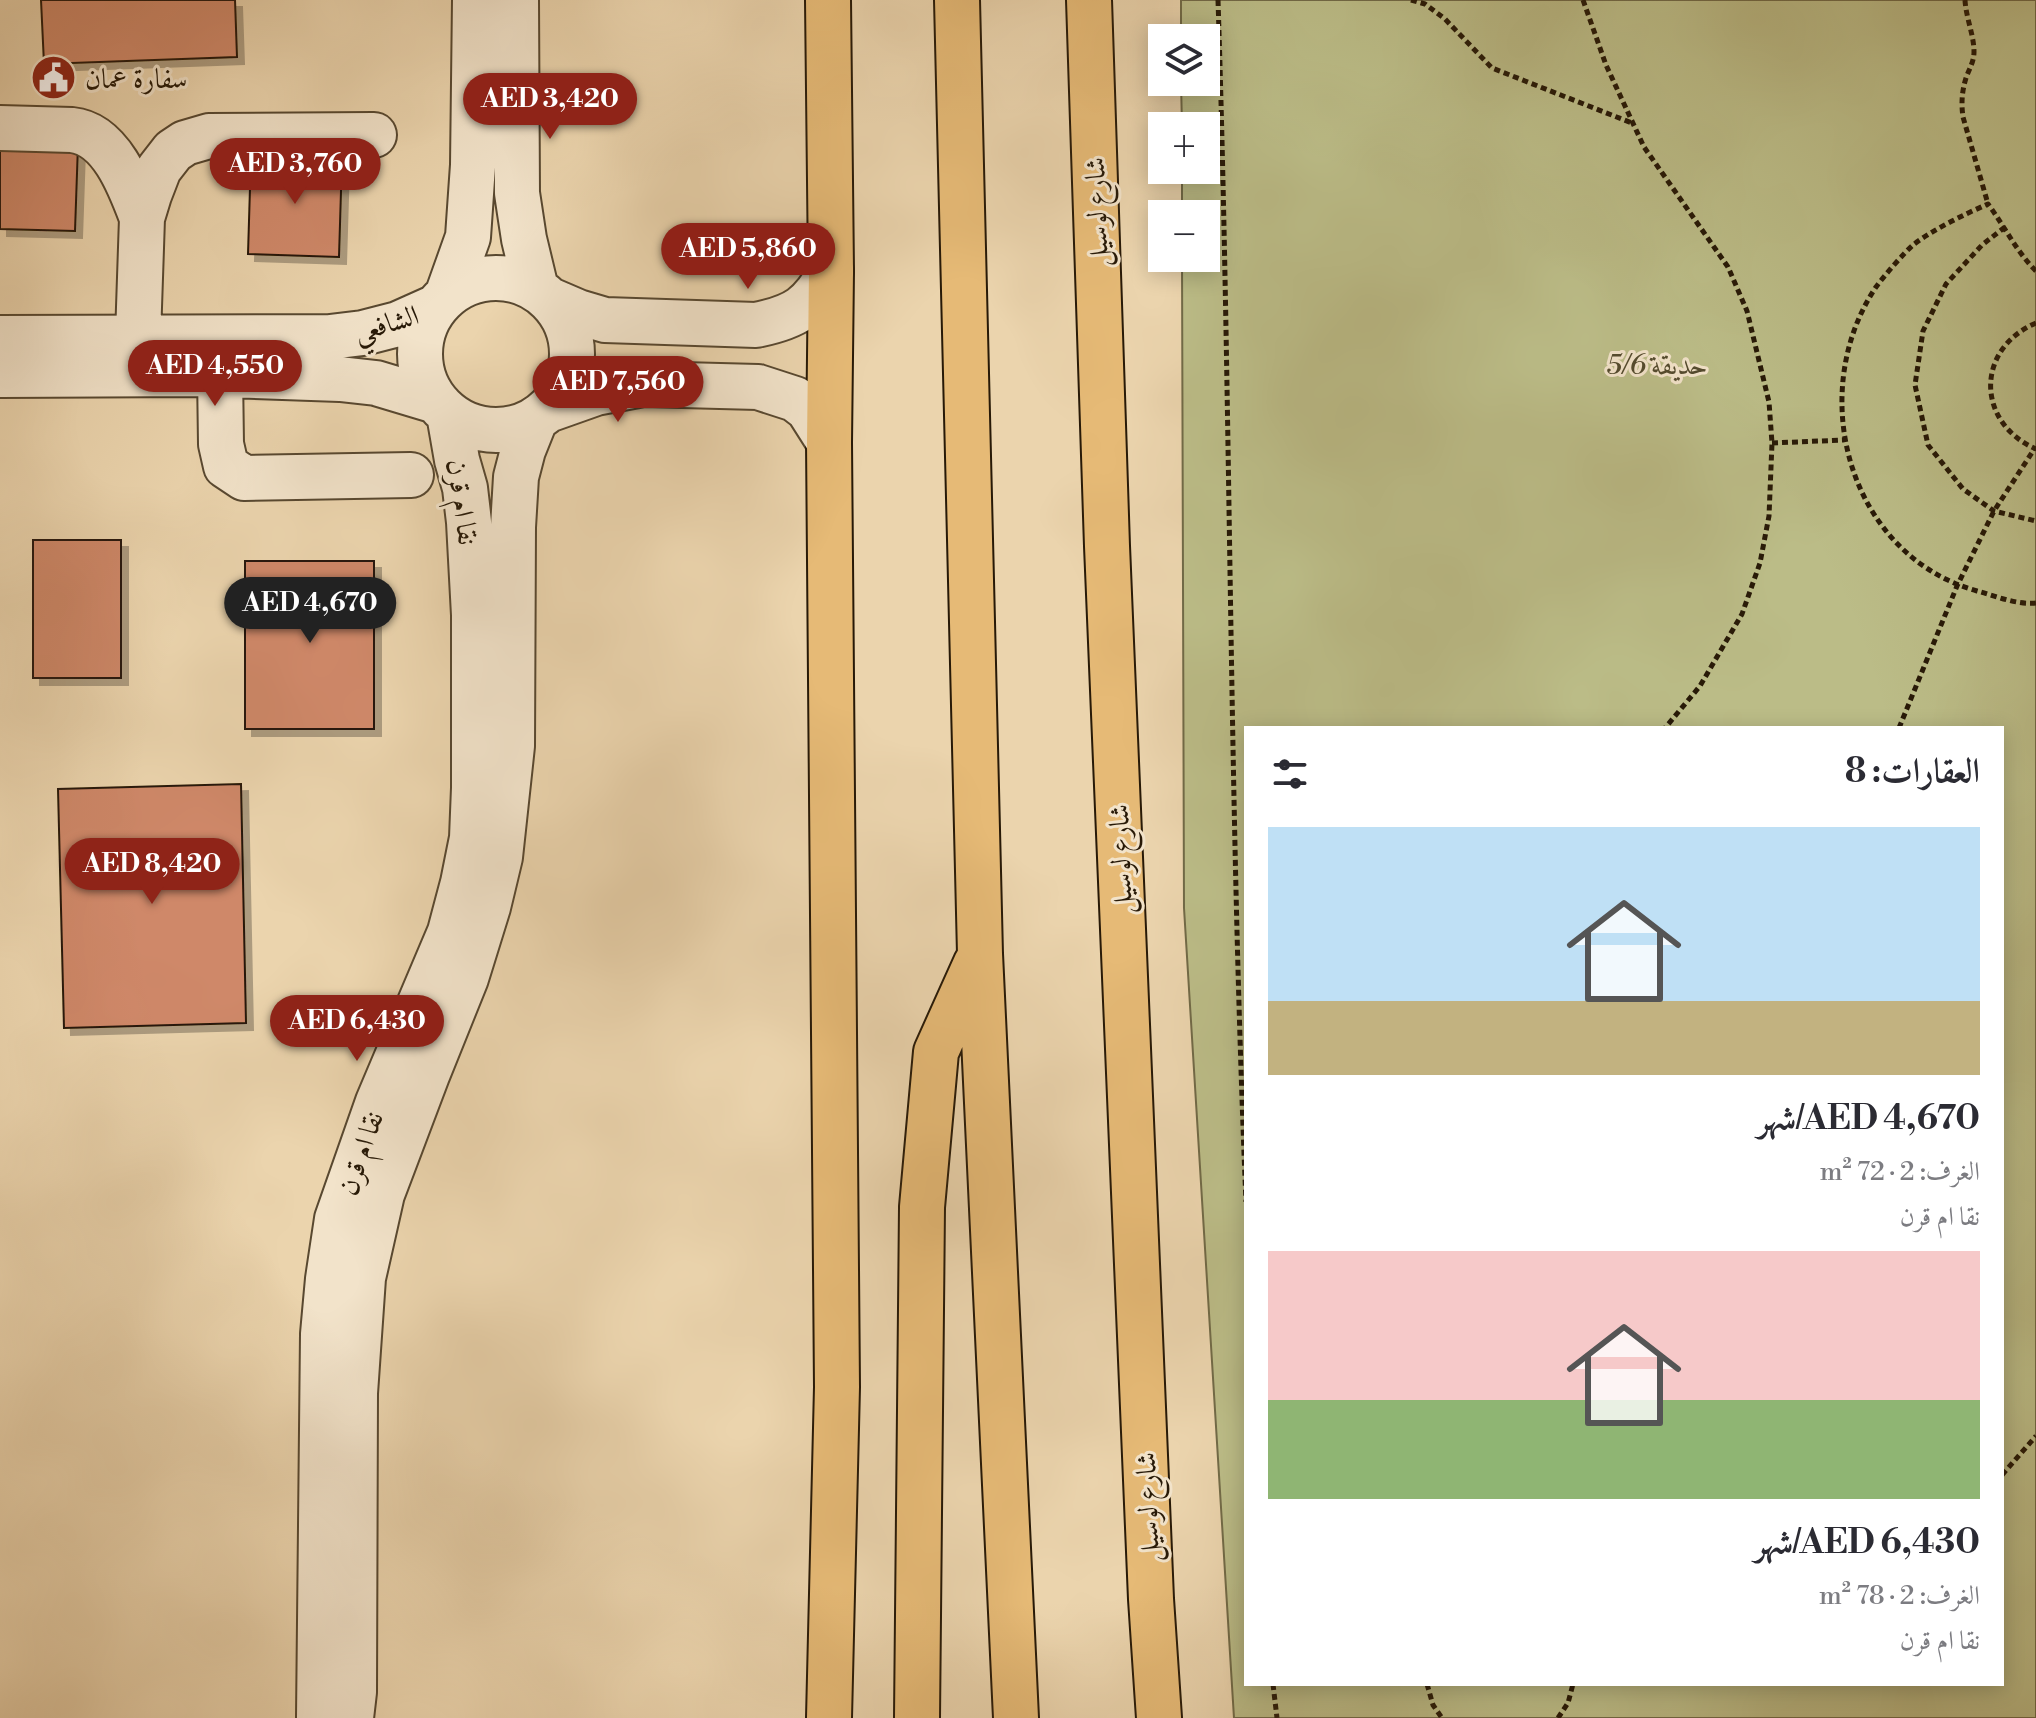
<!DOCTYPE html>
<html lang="ar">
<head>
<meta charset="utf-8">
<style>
  :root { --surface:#fff; --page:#f2f2f3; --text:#2b2b33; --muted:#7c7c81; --accent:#8f2418 }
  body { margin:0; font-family:"Libre Bodoni",Amiri,serif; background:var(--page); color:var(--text); direction:rtl; height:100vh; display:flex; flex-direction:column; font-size:30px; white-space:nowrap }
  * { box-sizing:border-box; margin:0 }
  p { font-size:26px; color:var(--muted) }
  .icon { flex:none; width:44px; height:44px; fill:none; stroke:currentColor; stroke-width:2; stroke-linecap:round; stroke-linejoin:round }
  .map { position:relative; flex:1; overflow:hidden; direction:ltr }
  .panel { position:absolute; left:1244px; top:726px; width:760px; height:960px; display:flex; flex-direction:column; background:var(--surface); border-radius:0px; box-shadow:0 4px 20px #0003; direction:rtl }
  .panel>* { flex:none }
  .buttons { position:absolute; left:1148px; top:24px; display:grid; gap:16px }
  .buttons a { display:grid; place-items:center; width:72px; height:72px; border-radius:0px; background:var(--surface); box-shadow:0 4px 20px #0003; font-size:40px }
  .price { position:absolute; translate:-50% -68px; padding:0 18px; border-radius:28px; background:var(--accent); color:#fff; font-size:26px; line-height:52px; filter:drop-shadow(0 2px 4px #0008) }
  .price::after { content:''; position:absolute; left:50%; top:48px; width:24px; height:18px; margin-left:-12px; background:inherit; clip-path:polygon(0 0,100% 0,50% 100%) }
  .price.selected { background:#222; color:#fff }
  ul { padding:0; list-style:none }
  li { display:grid; align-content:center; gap:16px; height:424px; padding:0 24px }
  li span { display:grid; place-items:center; height:248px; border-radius:0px; color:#555 }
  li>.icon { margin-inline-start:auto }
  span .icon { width:144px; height:144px; fill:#fffc; stroke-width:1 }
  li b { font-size:34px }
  h2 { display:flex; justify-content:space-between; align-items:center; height:96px; padding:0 24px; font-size:34px }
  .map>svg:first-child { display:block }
  .green { fill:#bbbc87; stroke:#716a47; stroke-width:2; fill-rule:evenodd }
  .building { fill:#cf8869; stroke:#271907; stroke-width:2; filter:url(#shadow) }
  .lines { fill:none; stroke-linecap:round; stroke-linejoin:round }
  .minor-casing { stroke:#584830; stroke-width:48 }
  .highway-casing { stroke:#271907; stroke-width:48 }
  .path { stroke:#271907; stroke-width:5; stroke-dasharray:6 4; stroke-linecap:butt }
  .minor { stroke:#f2e3ca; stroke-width:44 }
  .highway { stroke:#e6ba76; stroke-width:44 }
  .labels { text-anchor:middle; stroke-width:6; stroke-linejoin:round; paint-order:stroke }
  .poi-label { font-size:28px; fill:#271907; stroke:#f2e3ca; text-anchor:start }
  .street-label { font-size:28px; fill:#271907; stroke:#f2e3ca }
  .park-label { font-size:28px; font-style:italic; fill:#534a2d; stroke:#f2e3ca }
</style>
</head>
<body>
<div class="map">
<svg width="2036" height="1718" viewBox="0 0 2036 1718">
  <defs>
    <filter id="shadow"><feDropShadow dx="7" dy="7" stdDeviation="0" flood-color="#0004"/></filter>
  </defs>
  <rect width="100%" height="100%" fill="#ebd4ad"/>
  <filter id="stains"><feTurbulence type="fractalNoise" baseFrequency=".0025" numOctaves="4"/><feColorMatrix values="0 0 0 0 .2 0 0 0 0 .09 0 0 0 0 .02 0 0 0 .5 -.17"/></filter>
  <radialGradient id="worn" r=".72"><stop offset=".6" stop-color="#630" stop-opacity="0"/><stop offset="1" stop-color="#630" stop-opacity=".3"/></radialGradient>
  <path class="green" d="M1181,0H2036V1718H1234L1184,908L1182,258H1206V214H1182V170H1206V126H1182L1181,82H1206V38H1181ZM1246,728H2002V1684H1246Z"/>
  <path class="building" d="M41,0H235L237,57L44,64Z
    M0,141L78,144L75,231L0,229Z
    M251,155L342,158L339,257L248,254Z
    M33,540H121V678H33Z
    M245,561H374V729H245Z
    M241,784L246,1023L64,1028L58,789Z"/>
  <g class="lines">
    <defs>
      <path id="minor" d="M516,0L517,193L524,239L536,289
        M0,128L72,130C111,134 130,186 142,218
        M420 354a76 76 0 1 1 152 0a76 76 0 1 1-152 0Z
        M447,296L468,237L473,165L475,0
        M550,300L578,312L605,320L756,325C796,317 811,307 831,271
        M138,337L142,218L149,195L159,169L173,151L185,143L209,136L374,135
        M0,338L330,337L363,333L398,324L436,307
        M220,374L221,444L226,466L244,478L411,475
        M0,375L200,374L340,379L376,383L436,401
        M548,410L596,393L644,384L758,387L795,399L808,409L829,442
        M319,1718L323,1334L328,1279L337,1219L378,1102L450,932L463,883L472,838L474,788V615L469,522L465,488L457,460L449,414
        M351,1718L354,1692L355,1393L363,1278L382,1194L427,1075L466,978L488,907L500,857L512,746L513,527L516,477L523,450L535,420"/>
      <path id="highway" d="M828,0L831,271L829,442L837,1387L829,1718
        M957,0L980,954L1016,1718
        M1089,0L1107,546L1151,1599L1159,1718
        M917,1718L922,1207L936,1052L976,963"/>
    </defs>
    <use href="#minor" class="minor-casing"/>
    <use href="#highway" class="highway-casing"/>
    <path class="path" d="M1218,0C1231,401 1229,802 1246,1202
      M1411,0L1425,4L1445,19L1492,68L1632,123
      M1583,0L1606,65L1644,147L1728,267L1747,311L1769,402L1772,443L1769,516L1760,563L1742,614L1700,686L1665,728
      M1965,0C1966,18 1974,35 1974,52C1974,62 1969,69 1966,78C1962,91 1961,103 1963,117L1988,204
      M2005,227L1982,245L1946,284L1923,331L1915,385L1928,445L1963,489L1994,511L2036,521
      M2036,271C2016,251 2005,227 1988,204C1965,214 1932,230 1913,245C1903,254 1884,276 1876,287C1805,393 1848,555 1977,591C1996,596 2016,605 2036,603
      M2036,323C1975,349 1976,423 2036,449
      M1772,443L1844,440
      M1899,728L1957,586L1994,511L2035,448
      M2002,1475L2036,1436
      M1273,1684L1277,1718
      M1427,1684L1433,1705L1442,1718
      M1558,1718L1568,1703L1573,1684"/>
    <use href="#minor" class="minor"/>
    <use href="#highway" class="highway"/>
  </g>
  <defs>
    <symbol id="civic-disc" viewBox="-11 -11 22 22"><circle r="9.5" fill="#8f2418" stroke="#f2e3ca"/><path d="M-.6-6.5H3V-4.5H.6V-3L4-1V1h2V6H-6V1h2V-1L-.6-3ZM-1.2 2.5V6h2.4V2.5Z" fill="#fff"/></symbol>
  </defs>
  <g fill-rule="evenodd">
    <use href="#civic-disc" x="28" y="52" width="51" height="51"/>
  </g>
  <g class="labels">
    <g class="poi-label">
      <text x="85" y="88">سفارة عمان</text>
    </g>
    <g class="street-label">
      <text transform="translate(1096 212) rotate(-92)" y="10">شارع لوسيل</text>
      <text transform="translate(386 323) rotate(-17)" y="10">الشافعي</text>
      <text transform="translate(463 502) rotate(82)" y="10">نقا ام قرن</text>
      <text transform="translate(1120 859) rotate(-92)" y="10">شارع لوسيل</text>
      <text transform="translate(360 1153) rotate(-71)" y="10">نقا ام قرن</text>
      <text transform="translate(1147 1507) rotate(-92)" y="10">شارع لوسيل</text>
    </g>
    <g class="park-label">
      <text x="1657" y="374">حديقة 5/6</text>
    </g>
  </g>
  <rect width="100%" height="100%" filter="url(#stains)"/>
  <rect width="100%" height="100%" fill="url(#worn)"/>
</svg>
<div class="buttons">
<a><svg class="icon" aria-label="layers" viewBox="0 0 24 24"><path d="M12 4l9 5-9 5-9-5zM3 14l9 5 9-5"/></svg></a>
<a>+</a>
<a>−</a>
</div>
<b class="price" style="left:550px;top:141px">AED 3,420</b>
<b class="price" style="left:295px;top:206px">AED 3,760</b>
<b class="price" style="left:748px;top:291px">AED 5,860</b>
<b class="price" style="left:215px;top:408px">AED 4,550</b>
<b class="price" style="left:618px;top:424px">AED 7,560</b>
<b class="price selected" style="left:310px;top:645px">AED 4,670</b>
<b class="price" style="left:152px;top:906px">AED 8,420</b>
<b class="price" style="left:357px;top:1063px">AED 6,430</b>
<section class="panel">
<h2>العقارات: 8<svg class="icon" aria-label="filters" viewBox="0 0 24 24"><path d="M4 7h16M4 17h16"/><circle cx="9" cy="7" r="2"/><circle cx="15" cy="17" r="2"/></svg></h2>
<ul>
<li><span style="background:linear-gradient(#bfe0f5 70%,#c2b280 0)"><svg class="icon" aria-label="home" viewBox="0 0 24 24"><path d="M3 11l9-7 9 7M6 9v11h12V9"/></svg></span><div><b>AED 4,670/شهر</b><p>الغرف: 2 · 72 m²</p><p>نقا ام قرن</p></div></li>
<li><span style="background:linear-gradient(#f6c9c9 60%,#8fb573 0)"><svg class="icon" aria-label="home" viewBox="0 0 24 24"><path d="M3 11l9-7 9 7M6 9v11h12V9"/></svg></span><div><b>AED 6,430/شهر</b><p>الغرف: 2 · 78 m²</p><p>نقا ام قرن</p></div></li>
</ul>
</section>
</div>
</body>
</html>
